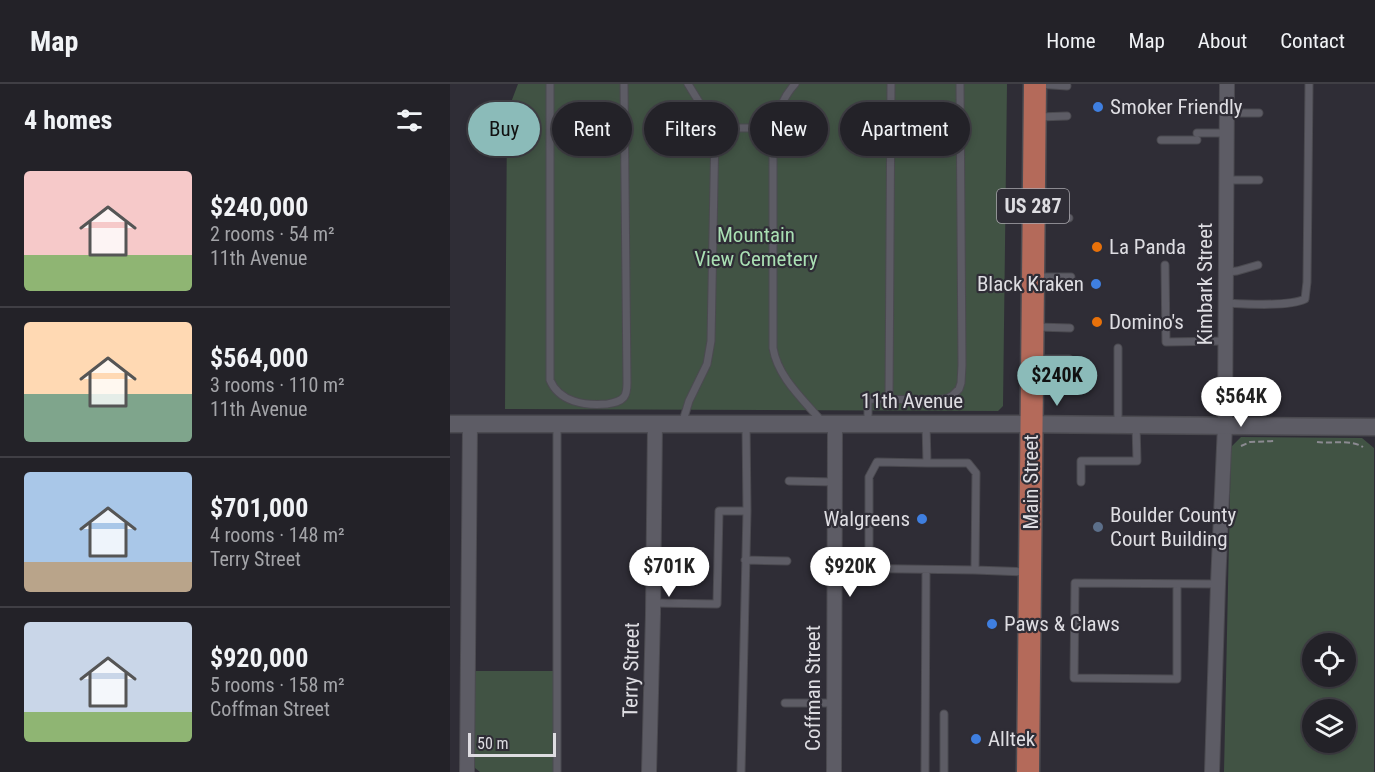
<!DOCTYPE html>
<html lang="en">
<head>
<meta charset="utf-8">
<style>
  :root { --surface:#232228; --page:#2b2a30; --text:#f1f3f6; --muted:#a3a4a8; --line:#403f45; --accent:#8bbbb9 }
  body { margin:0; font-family:"Roboto Condensed",sans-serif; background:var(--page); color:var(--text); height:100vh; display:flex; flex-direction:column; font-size:22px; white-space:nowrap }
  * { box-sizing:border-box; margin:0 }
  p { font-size:20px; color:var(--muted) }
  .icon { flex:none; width:33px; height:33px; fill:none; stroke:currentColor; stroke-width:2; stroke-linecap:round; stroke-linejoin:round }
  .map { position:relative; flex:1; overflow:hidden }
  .sheet { display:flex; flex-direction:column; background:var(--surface); width:450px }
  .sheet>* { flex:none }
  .hud { position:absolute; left:18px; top:18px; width:570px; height:54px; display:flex; gap:12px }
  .controls { position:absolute; left:852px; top:549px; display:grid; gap:12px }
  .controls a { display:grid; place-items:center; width:54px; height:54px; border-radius:50%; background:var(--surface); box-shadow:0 3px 9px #0003,0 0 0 2px var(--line); font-size:30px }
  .scale { position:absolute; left:18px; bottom:15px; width:88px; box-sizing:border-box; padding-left:6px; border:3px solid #dedde2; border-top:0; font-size:16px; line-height:21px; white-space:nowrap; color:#dedde2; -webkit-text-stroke:4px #2f2d36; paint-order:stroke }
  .price { position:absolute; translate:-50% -51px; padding:0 14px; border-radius:21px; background:#fff; color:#222; font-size:20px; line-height:39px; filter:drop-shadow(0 2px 3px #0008) }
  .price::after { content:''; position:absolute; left:50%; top:36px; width:18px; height:14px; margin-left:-9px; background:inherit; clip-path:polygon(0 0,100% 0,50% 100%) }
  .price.selected { background:var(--accent); color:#111 }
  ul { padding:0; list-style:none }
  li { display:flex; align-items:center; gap:18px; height:150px; padding:0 24px }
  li+li { border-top:2px solid var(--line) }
  li span { display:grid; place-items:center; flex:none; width:168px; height:120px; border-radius:6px; color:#555 }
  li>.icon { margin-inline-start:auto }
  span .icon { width:72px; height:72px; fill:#fffc; stroke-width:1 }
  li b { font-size:26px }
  h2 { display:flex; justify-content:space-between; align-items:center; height:72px; padding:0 24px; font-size:26px }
  .pill { padding:0 21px; border-radius:27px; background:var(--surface); box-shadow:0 3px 9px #0003,0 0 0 2px var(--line); font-size:21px; line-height:54px }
  .pill.selected { background:var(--accent); color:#111 }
  header { display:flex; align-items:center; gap:36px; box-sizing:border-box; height:84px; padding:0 30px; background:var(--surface); border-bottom:2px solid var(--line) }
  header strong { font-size:28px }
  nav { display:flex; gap:33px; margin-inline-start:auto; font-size:21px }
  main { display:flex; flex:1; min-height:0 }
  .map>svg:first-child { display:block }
  .green { fill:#415344; fill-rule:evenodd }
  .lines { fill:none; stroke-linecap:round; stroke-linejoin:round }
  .service-casing { stroke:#4b4a50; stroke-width:9 }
  .minor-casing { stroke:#4b4a50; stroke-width:16 }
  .tertiary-casing { stroke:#4b4a50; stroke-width:19 }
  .trunk-casing { stroke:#4b4a50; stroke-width:25 }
  .path { stroke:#8b8a91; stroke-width:2; stroke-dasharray:6 3; stroke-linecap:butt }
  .service { stroke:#5d5c65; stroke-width:7 }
  .minor { stroke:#5d5c65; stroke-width:14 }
  .tertiary { stroke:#5d5c65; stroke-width:16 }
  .trunk { stroke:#b46a5a; stroke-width:22 }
  .shop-dot { fill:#3f7fe0; stroke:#2f2d36; stroke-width:2 }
  .food-dot { fill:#e8710a; stroke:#2f2d36; stroke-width:2 }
  .service-dot { fill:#5c6f8a; stroke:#2f2d36; stroke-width:2 }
  .labels { text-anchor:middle; stroke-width:4.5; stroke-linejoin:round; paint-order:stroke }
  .shield { fill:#2f2d36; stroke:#aaa8ae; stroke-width:1.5 }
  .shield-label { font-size:20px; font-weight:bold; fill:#dedde2 }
  .poi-label { font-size:21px; fill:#dedde2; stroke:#2f2d36; text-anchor:start }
  .park-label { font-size:21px; fill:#a9dfb3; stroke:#2f2d36 }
  .street-label { font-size:21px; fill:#dedde2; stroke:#2f2d36 }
</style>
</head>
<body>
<header>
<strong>Map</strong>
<nav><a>Home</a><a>Map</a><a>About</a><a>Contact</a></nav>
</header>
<main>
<section class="sheet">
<h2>4 homes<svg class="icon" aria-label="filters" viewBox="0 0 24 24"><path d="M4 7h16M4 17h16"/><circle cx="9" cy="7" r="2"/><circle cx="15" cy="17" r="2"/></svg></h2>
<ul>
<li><span style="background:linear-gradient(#f6c9c9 70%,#8fb573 0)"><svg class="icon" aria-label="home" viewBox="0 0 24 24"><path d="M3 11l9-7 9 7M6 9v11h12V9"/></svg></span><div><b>$240,000</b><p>2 rooms · 54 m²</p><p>11th Avenue</p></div></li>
<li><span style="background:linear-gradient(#ffd9b3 60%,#7fa58c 0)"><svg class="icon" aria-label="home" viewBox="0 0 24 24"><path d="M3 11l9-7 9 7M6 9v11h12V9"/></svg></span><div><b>$564,000</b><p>3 rooms · 110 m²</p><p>11th Avenue</p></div></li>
<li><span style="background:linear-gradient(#a9c7e8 75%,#b9a48a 0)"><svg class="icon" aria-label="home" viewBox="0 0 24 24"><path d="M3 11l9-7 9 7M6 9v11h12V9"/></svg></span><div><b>$701,000</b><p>4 rooms · 148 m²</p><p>Terry Street</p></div></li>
<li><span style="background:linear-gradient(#c9d6e8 75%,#8fb573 0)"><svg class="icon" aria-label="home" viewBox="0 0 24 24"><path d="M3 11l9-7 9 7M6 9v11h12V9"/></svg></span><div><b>$920,000</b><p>5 rooms · 158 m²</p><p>Coffman Street</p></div></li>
</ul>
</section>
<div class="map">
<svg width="925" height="688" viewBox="0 0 925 688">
  <rect width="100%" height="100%" fill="#2f2d36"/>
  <path class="green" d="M68,0H557L553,322L548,327L55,325L57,29Z
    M791,353L912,354L924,364V688H774L781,363ZM862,560H896V592H862ZM862,626H896V658H862Z
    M25,587H104V688H30L25,684Z"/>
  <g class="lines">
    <defs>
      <path id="service" d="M100,0V296C109,318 135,322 157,320C163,319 170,318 174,313C177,309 177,303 177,299L174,0
        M587,0L617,2
        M747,24H777
        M777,29H809
        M589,33L617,32
        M265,44H323V264C328,294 354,316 373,339
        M323,44C328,28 333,13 345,0
        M747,49H777
        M711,56H747
        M776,96H809
        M586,133L619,134
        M715,181L716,258L776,257
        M776,188L787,187L808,181
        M585,193H621
        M776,219C795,220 839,223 855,215L857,198L859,0
        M587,243L620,244
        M668,264V341
        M584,299L620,298L619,275H584
        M439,315L441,0
        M418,339V315L489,316L498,314L503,311L509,305L511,299L512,281L510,0
        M107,340V688
        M232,340L239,317L257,280L261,257L265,44L238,0
        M477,379H518L526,389L525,486L578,488
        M339,397L385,398
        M631,398V377H687L686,341
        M295,476L337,477
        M385,484L525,486
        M419,485V393L427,378L477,379L476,340
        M727,500V595L624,594L625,499L768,500
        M203,519L267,520L269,427H297
        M335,619H384
        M291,688L297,427L296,340
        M475,688L476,486
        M494,688V630"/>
      <path id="minor" d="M17,688L20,340
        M199,688L203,530L205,340
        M384,688L385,340
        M762,688L768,500L775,341L777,0"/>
      <path id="tertiary" d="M0,340H557L925,343"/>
      <path id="trunk" d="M578,688L585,0"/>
    </defs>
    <use href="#service" class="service-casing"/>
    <use href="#minor" class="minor-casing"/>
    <use href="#tertiary" class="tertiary-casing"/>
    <use href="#trunk" class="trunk-casing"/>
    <path class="path" d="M867,358C882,360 900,355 913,363
      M791,362L800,358L826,357"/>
    <use href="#service" class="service"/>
    <use href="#minor" class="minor"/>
    <use href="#tertiary" class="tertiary"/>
    <use href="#trunk" class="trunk"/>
  </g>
  <g class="shop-dot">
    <circle cx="648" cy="23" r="6"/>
    <circle cx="646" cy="200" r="6"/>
    <circle cx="472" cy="435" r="6"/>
    <circle cx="542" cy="540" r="6"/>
    <circle cx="526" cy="655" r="6"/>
  </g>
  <g class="food-dot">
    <circle cx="647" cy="163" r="6"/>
    <circle cx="647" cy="238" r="6"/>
  </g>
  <circle class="service-dot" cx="648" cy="443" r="6"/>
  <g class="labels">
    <rect class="shield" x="547" y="105" width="72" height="34" rx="4.5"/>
    <g class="shield-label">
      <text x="583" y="129">US 287</text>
    </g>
    <g class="poi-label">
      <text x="660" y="30">Smoker Friendly</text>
      <text x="659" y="170">La Panda</text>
      <text x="634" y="207" text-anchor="end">Black Kraken</text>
      <text x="659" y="245">Domino's</text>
      <text x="660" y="438">Boulder County<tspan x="660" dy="24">Court Building</tspan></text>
      <text x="460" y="442" text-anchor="end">Walgreens</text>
      <text x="554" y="547">Paws &amp; Claws</text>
      <text x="538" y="662">Alltek</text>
    </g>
    <g class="park-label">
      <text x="306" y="158">Mountain<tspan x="306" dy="24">View Cemetery</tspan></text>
    </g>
    <g class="street-label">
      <text transform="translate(755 200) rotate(-90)" y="7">Kimbark Street</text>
      <text x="462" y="324">11th Avenue</text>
      <text transform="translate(581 398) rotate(-90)" y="7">Main Street</text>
      <text transform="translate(181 586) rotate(-89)" y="7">Terry Street</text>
      <text transform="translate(363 604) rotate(-90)" y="7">Coffman Street</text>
    </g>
  </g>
</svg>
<div class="controls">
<a><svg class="icon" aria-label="locate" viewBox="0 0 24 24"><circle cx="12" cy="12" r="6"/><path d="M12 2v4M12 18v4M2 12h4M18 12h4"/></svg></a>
<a><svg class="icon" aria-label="layers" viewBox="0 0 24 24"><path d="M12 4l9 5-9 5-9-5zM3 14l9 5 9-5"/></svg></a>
</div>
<div class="scale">50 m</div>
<b class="price selected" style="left:607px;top:323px">$240K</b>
<b class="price" style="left:791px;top:344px">$564K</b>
<b class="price" style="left:219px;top:514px">$701K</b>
<b class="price" style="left:400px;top:514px">$920K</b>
<div class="hud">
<a class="pill selected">Buy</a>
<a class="pill">Rent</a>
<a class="pill">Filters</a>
<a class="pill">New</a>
<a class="pill">Apartment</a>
</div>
</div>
</main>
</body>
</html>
